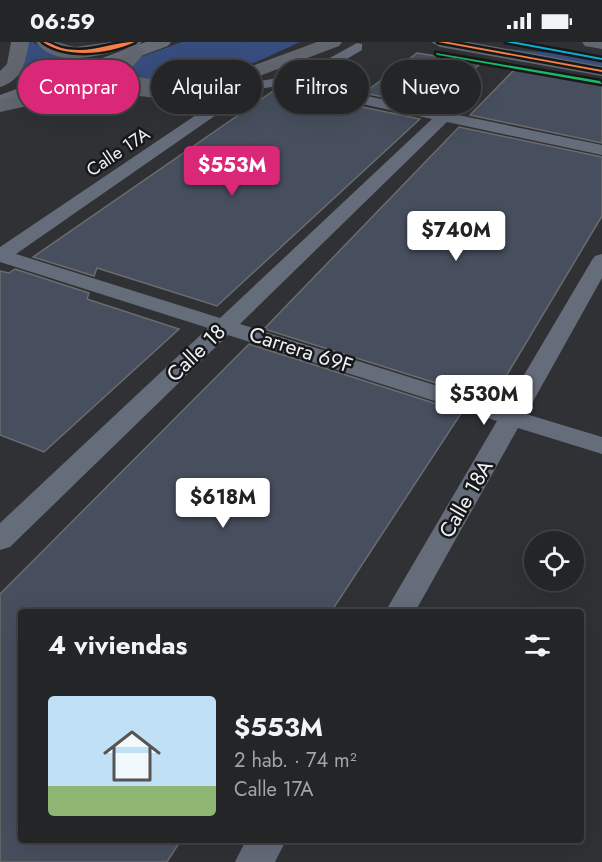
<!DOCTYPE html>
<html lang="es">
<head>
<meta charset="utf-8">
<style>
  :root { --surface:#232527; --page:#2b2d2f; --text:#f1f3f6; --muted:#a3a5a7; --line:#404244; --accent:#db2777 }
  body { margin:0; font-family:Jost,sans-serif; background:var(--page); color:var(--text); height:100vh; display:flex; flex-direction:column; font-size:22px; white-space:nowrap }
  * { box-sizing:border-box; margin:0 }
  p { font-size:20px; color:var(--muted) }
  .icon { flex:none; width:33px; height:33px; fill:none; stroke:currentColor; stroke-width:2; stroke-linecap:round; stroke-linejoin:round }
  .map { position:relative; flex:1; overflow:hidden }
  .drawer { position:absolute; left:18px; top:567px; width:566px; height:234px; display:flex; flex-direction:column; background:var(--surface); border-radius:6px; box-shadow:0 6px 24px #0002,0 0 0 2px var(--line) }
  .drawer>* { flex:none }
  .guide { position:absolute; left:18px; top:18px; width:567px; height:54px; display:flex; gap:12px }
  .controls { position:absolute; left:524px; top:489px; display:grid; gap:12px }
  .controls a { display:grid; place-items:center; width:60px; height:60px; border-radius:50%; background:var(--surface); box-shadow:0 6px 24px #0002,0 0 0 2px var(--line); font-size:30px }
  .price { position:absolute; translate:-50% -51px; padding:0 14px; border-radius:6px; background:#fff; color:#222; font-size:20px; line-height:39px; filter:drop-shadow(0 2px 3px #0008) }
  .price::after { content:''; position:absolute; left:50%; top:36px; width:18px; height:14px; margin-left:-9px; background:inherit; clip-path:polygon(0 0,100% 0,50% 100%) }
  .price.active { background:var(--accent); color:#fff }
  ul { padding:0; list-style:none }
  li { display:flex; align-items:center; gap:18px; height:150px; padding:0 30px }
  li span { display:grid; place-items:center; flex:none; width:168px; height:120px; border-radius:6px; color:#555 }
  li>.icon { margin-inline-start:auto }
  span .icon { width:72px; height:72px; fill:#fffc; stroke-width:1 }
  li b { font-size:26px }
  h2 { display:flex; justify-content:space-between; align-items:center; height:72px; padding:0 30px; font-size:26px }
  .chip { padding:0 21px; border-radius:27px; background:var(--surface); box-shadow:0 6px 24px #0002,0 0 0 2px var(--line); font-size:21px; line-height:54px }
  .chip.active { background:var(--accent); color:#fff }
  .status { display:flex; justify-content:space-between; align-items:center; height:42px; padding:0 30px; background:var(--surface); direction:ltr }
  .status svg { height:16px; fill:currentColor }
  .map>svg:first-child { display:block }
  .green { fill:#374d7e }
  .building { fill:#474f5e; stroke:#6a6c6e; stroke-width:1.5 }
  .lines { fill:none; stroke-linecap:round; stroke-linejoin:round }
  .minor { fill:#656c7a; fill-rule:evenodd }
  .major { fill:#666b75; fill-rule:evenodd }
  .highway { fill:#62676f; fill-rule:evenodd }
  .bus-1-casing { stroke:#16181a; stroke-width:5 }
  .bus-2-casing { stroke:#16181a; stroke-width:5 }
  .bus-3-casing { stroke:#16181a; stroke-width:5 }
  .bus-1 { fill:#f78048; fill-rule:evenodd }
  .bus-2 { fill:#1ab867; fill-rule:evenodd }
  .bus-3 { fill:#0dafd3; fill-rule:evenodd }
  .labels { text-anchor:middle; stroke-width:5; stroke-linejoin:round; paint-order:stroke }
  .far-street-label { font-size:18px; fill:#eff1f5; stroke:#16181a }
  .street-label { font-size:21px; fill:#eff1f5; stroke:#16181a }
</style>
</head>
<body>
<div class="status"><b>06:59</b><svg viewBox="0 0 49 12"><path d="M0 12V9h3v3zM5 12V6h3v6zM10 12V3h3v9zM15 12V0h3v12zM26 1h20v11H26zM47 4h2v5h-2z"/></svg></div>
<div class="map">
<svg width="602" height="820" viewBox="0 0 602 820">
  <rect width="100%" height="100%" fill="#2f3134"/>
  <path class="green" d="M28,0H33L46,8L87,10L11,36Z
    M182,0H300C252,22 178,60 129,29L127,23L135,17Z
    M492,6L602,15V26Z"/>
  <path class="building" d="M417,11L481,21L432,65L364,51Z
    M516,26L602,38V101L470,73Z
    M276,47L420,77L217,264L97,226L94,234L33,215Z
    M459,85L602,115V174L496,351L479,345L474,353L264,287Z
    M15,227L89,251L87,257L179,287L44,410L0,393V229L9,231Z
    M249,302L462,370L331,570H21V798H181L167,820H0V552Z"/>
  <g class="lines">
    <path class="minor" d="M357,1L362,2V8L325,30L314,43L602,103V113L447,80L240,282L505,365L592,218L595,214L602,212V236L526,372L602,395V412L518,386L415,570H385L497,379L228,293L10,505L0,508V481L208,286L0,220V205L242,42L278,36L301,40L315,24ZM278,44L432,77L220,276L16,212L252,48Z
      M246,798H286L275,820H235Z"/>
    <path class="major" d="M146,0H171L168,4L0,66V53Z"/>
    <path class="highway" d="M11,0H29C26,19 22,39 0,45V29L7,22Z
      M36,0H56L75,5L111,0H142L138,4L146,9L129,29L140,35L159,39L160,45L198,44L317,0H342L339,4L201,56L174,58L113,51H87L0,70V58L87,39L122,40L115,36L110,27L130,6C104,12 56,28 36,0Z
      M431,0H469L602,24V34L440,5Z
      M582,0H602V7L585,4Z"/>
    <defs>
      <path id="bus-1" d="M43,0C49,0 51,2 56,4C63,7 71,8 79,8C98,8 116,0 135,0C109,12 67,17 43,0Z
        M438,0H448L602,28V30Z"/>
      <path id="bus-2" d="M436,11L600,39L602,42L438,13L436,12Z"/>
      <path id="bus-3" d="M506,0H516L602,16V18Z"/>
    </defs>
    <use href="#bus-1" class="bus-1-casing"/>
    <use href="#bus-2" class="bus-2-casing"/>
    <use href="#bus-3" class="bus-3-casing"/>
    <use href="#bus-1" class="bus-1"/>
    <use href="#bus-2" class="bus-2"/>
    <use href="#bus-3" class="bus-3"/>
  </g>
  <g class="labels">
    <g class="far-street-label">
      <text transform="translate(118 110) rotate(-34)" y="6">Calle 17A</text>
    </g>
    <g class="street-label">
      <text transform="translate(301 308) rotate(18)" y="7">Carrera 69F</text>
      <text transform="translate(196 311) rotate(-44)" y="7">Calle 18</text>
      <text transform="translate(466 457) rotate(-60)" y="7">Calle 18A</text>
    </g>
  </g>
</svg>
<div class="controls">
<a><svg class="icon" aria-label="locate" viewBox="0 0 24 24"><circle cx="12" cy="12" r="6"/><path d="M12 2v4M12 18v4M2 12h4M18 12h4"/></svg></a>
</div>
<b class="price active" style="left:232px;top:155px">$553M</b>
<b class="price" style="left:456px;top:220px">$740M</b>
<b class="price" style="left:484px;top:384px">$530M</b>
<b class="price" style="left:223px;top:487px">$618M</b>
<div class="guide">
<a class="chip active">Comprar</a>
<a class="chip">Alquilar</a>
<a class="chip">Filtros</a>
<a class="chip">Nuevo</a>
</div>
<section class="drawer">
<h2>4 viviendas<svg class="icon" aria-label="filters" viewBox="0 0 24 24"><path d="M4 7h16M4 17h16"/><circle cx="9" cy="7" r="2"/><circle cx="15" cy="17" r="2"/></svg></h2>
<ul>
<li><span style="background:linear-gradient(#bfe0f5 75%,#8fb573 0)"><svg class="icon" aria-label="home" viewBox="0 0 24 24"><path d="M3 11l9-7 9 7M6 9v11h12V9"/></svg></span><div><b>$553M</b><p>2 hab. · 74 m²</p><p>Calle 17A</p></div></li>
</ul>
</section>
</div>
</body>
</html>
